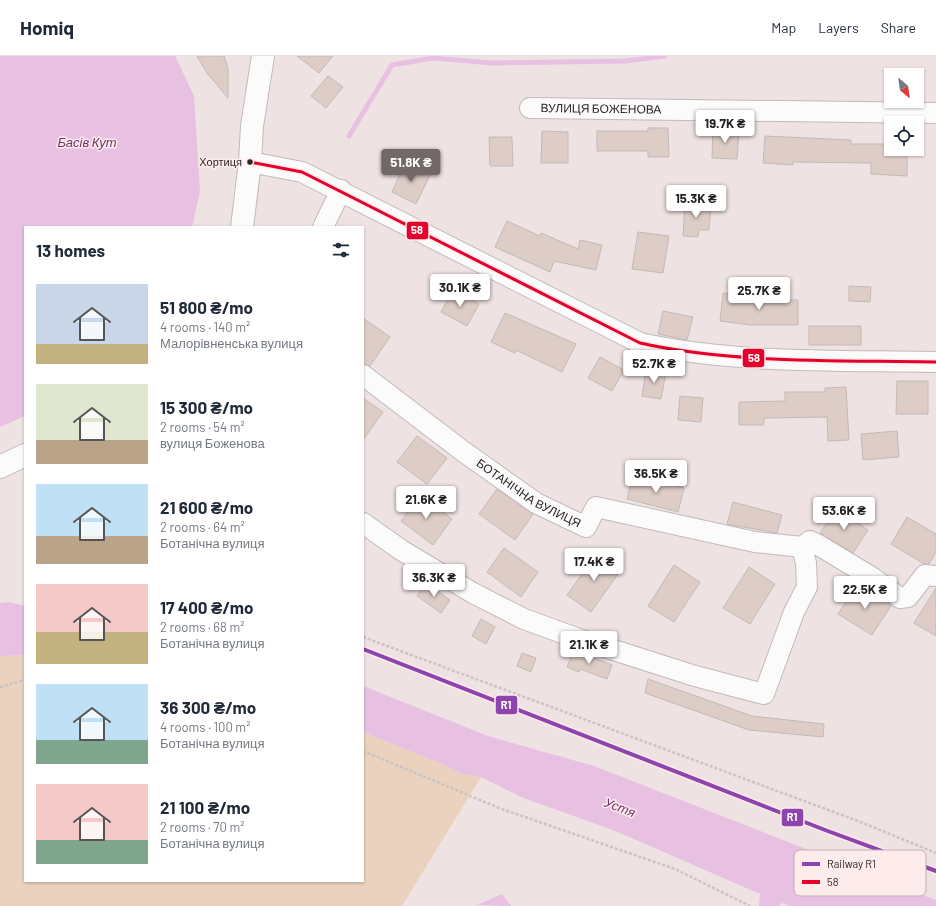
<!DOCTYPE html>
<html lang="en">
<head>
<meta charset="utf-8">
<style>
  :root { --surface:#fff; --page:#f6f6f7; --text:#1f2937; --muted:#747a83; --line:#e0e1e3; --accent:#726868 }
  body { margin:0; font-family:Barlow,sans-serif; background:var(--page); color:var(--text); height:100vh; display:flex; flex-direction:column; font-size:15px; white-space:nowrap }
  * { box-sizing:border-box; margin:0 }
  p { font-size:13px; color:var(--muted) }
  .icon { flex:none; width:22px; height:22px; fill:none; stroke:currentColor; stroke-width:2; stroke-linecap:round; stroke-linejoin:round }
  .map { position:relative; flex:1; overflow:hidden }
  .drawer { position:absolute; left:24px; top:170px; width:340px; height:656px; display:flex; flex-direction:column; background:var(--surface); border-radius:0px; box-shadow:0 1px 3px #0004 }
  .drawer>* { flex:none }
  .needle { width:26px; rotate:151deg }
  .controls { position:absolute; left:884px; top:12px; display:grid; gap:8px }
  .controls a { display:grid; place-items:center; width:40px; height:40px; border-radius:0px; background:var(--surface); box-shadow:0 1px 3px #0004; font-size:20px }
  .price { position:absolute; translate:-50% -34px; padding:0 9px; border-radius:4px; background:#fff; color:#222; font-size:13px; line-height:26px; filter:drop-shadow(0 1px 2px #0008) }
  .price::after { content:''; position:absolute; left:50%; top:24px; width:12px; height:9px; margin-left:-6px; background:inherit; clip-path:polygon(0 0,100% 0,50% 100%) }
  .price.on { background:var(--accent); color:#fff }
  ul { padding:0; list-style:none }
  li { display:flex; align-items:center; gap:12px; height:100px; padding:0 12px }
  li span { display:grid; place-items:center; flex:none; width:112px; height:80px; border-radius:0px; color:#555 }
  li>.icon { margin-inline-start:auto }
  span .icon { width:48px; height:48px; fill:#fffc; stroke-width:1 }
  li b { font-size:17px }
  h2 { display:flex; justify-content:space-between; align-items:center; height:48px; padding:0 12px; font-size:17px }
  header { display:flex; align-items:center; gap:24px; box-sizing:border-box; height:56px; padding:0 20px; background:var(--surface); border-bottom:1px solid var(--line) }
  header strong { font-size:19px }
  nav { display:flex; gap:22px; margin-inline-start:auto; font-size:14px }
  .map>svg:first-child { display:block }
  .green { fill:#ead2be }
  .water { fill:#e8c0e2 }
  .lines { fill:none; stroke-linecap:round; stroke-linejoin:round }
  .stream { stroke:#e8c0e2; stroke-width:5 }
  .building { fill:#decdc7; stroke:#c3bab8 }
  .minor-casing { stroke:#c3b9b9; stroke-width:22 }
  .major-casing { stroke:#c3b9b9; stroke-width:24 }
  .path { stroke:#c9c5c5; stroke-width:2.5; stroke-dasharray:3 2; stroke-linecap:butt }
  .minor { stroke:#fcfbfb; stroke-width:20 }
  .major { stroke:#fcfbfb; stroke-width:22 }
  .bus-1-casing { stroke:#feebeb; stroke-width:6 }
  .bus-1 { stroke:#e4002b; stroke-width:3 }
  .rail-1-casing { stroke:#feebeb; stroke-width:7 }
  .rail-1 { stroke:#8e44ad; stroke-width:4 }
  .bus-dot { fill:#2f2626; stroke:#feebeb; stroke-width:1.5 }
  .labels { text-anchor:middle; stroke-width:3; stroke-linejoin:round; paint-order:stroke }
  .bus-label { font-size:11px; fill:#2f2626; stroke:#feebeb; text-anchor:end }
  .street-label { font-size:12px; fill:#2f2626; stroke:#feebeb }
  .water-label { font-size:13px; font-style:italic; fill:#6f326e; stroke:#feebeb }
  .key { fill:#feebeb; stroke:#c0b0b0; stroke-width:1 }
  .key-label { font-size:11px; fill:#2f2626 }
  .line-badge { stroke:#feebeb; stroke-width:1.5 }
  .badge-label { font-size:11px; text-anchor:middle; font-weight:bold; fill:#fff }
</style>
</head>
<body>
<header>
<strong>Homiq</strong>
<nav><a>Map</a><a>Layers</a><a>Share</a></nav>
</header>
<div class="map">
<svg width="936" height="850" viewBox="0 0 936 850">
  <rect width="100%" height="100%" fill="#eee2e2"/>
  <path class="green" d="M25,599V825H363V676L439,707L462,718L481,721L402,850H0V600Z"/>
  <path class="water" d="M0,0H175L194,40L200,135L192,171H25V360L0,371Z
    M9,546L25,550V599L0,600V547Z
    M363,630L488,680L594,710L936,844V850H791L782,847L779,850H759L760,838L618,776L521,741L481,721L462,718L439,707L363,676Z
    M502,838L511,850L477,849Z"/>
  <g class="lines">
    <path class="stream" d="M349,80L392,9L433,2L492,7L626,5L665,0"/>
  </g>
  <path class="building" d="M197,0H224L228,12V42L207,17Z
    M297,0H333L319,17Z
    M328,20L343,31L326,52L311,40Z
    M648,72H668L669,101H648V95H597V75H648Z
    M713,74L739,75L737,103L712,102Z
    M542,75L568,76V107H541Z
    M765,80L851,84V88H891V93H907V120L871,118V107L793,106V109L763,107Z
    M489,81H512L513,110H490Z
    M405,107L430,119L416,148L392,136Z
    M685,147L711,149L709,174H699L698,181L683,180Z
    M507,165L540,180L541,177L578,193L580,184L602,189L596,214L554,205L550,216L495,191Z
    M638,176L669,180L663,217L632,213Z
    M849,230L871,231L870,246L849,245Z
    M453,234L479,248L467,270L441,256Z
    M723,237L746,239V244H798V269H750L720,265Z
    M663,255L693,261L687,284L658,278Z
    M505,257L576,288L562,316L516,294L515,297L491,286Z
    M363,262L390,281L370,310L363,308Z
    M809,270H861V289H809Z
    M600,301L624,314L612,335L588,322Z
    M646,313L666,316L661,343L642,340Z
    M897,325H928V358H896Z
    M846,331L849,384L828,385L827,361L764,362V369H739V346L785,345V336H825V332Z
    M680,340L703,342L701,366L678,364Z
    M363,342L383,356L363,384Z
    M897,375L899,401L863,404L861,378Z
    M417,380L447,402L427,428L397,406Z
    M633,419L684,432L678,456L627,443Z
    M497,433L533,458L515,484L479,458Z
    M420,439L452,463L433,489L401,465Z
    M733,446L782,459L777,477L727,468Z
    M836,453L868,474L853,497L820,477Z
    M907,461L936,478V496L929,508H924L891,488Z
    M504,492L538,516L521,541L487,516Z
    M597,497L621,514L591,556L567,539Z
    M674,509L700,526L674,566L648,550Z
    M749,511L775,528L750,568L723,552Z
    M426,527L450,544L441,557L417,540Z
    M858,528L891,550L872,579L838,558Z
    M936,532V580L914,567Z
    M481,563L495,571L486,588L472,580Z
    M574,594L612,609L607,623L580,613L579,616L567,611Z
    M522,597L536,602L531,616L517,610Z
    M648,623L752,660L824,668L823,681L749,674L645,637Z"/>
  <g class="lines">
    <defs>
      <g id="minor">
        <path id="s1" d="M530,52L936,57"/>
        <path d="M250,106L302,116L640,287C735,308 839,304 936,306"/>
        <path d="M323,171L341,134"/>
        <path id="s2" d="M363,319L464,396L536,447L586,471L596,451L755,486L802,491"/>
        <path d="M363,467L401,494L473,537L524,563L579,583L695,620L764,638L794,556L807,531L806,507L802,491L810,485L820,490L873,522L900,542L908,541L925,519L936,520"/>
      </g>
      <path id="major" d="M242,171L250,106L252,70L263,0
        M0,411L25,399"/>
    </defs>
    <use href="#minor" class="minor-casing"/>
    <use href="#major" class="major-casing"/>
    <path class="path" d="M363,581L858,765L936,797
      M0,631L25,624
      M363,695L499,752L675,813L750,850"/>
    <use href="#minor" class="minor"/>
    <use href="#major" class="major"/>
    <defs>
      <path id="bus-1" d="M250,106L302,116L640,287C735,308 839,304 936,306"/>
    </defs>
    <use href="#bus-1" class="bus-1-casing"/>
    <use href="#bus-1" class="bus-1"/>
    <defs>
      <path id="rail-1" d="M363,593L825,774L936,815"/>
    </defs>
    <use href="#rail-1" class="rail-1-casing"/>
    <use href="#rail-1" class="rail-1"/>
  </g>
  <circle class="bus-dot" cx="250" cy="106" r="3.5"/>
  <g class="labels">
    <g class="bus-label">
      <text x="242" y="110">Хортиця</text>
    </g>
    <g class="street-label">
      <text dy="4" stroke="none"><textPath href="#s1" startOffset="71">ВУЛИЦЯ БОЖЕНОВА</textPath></text>
      <text dy="4" stroke="none"><textPath href="#s2" startOffset="204">БОТАНІЧНА ВУЛИЦЯ</textPath></text>
    </g>
    <g class="water-label">
      <text x="87" y="91">Басів Кут</text>
      <text transform="translate(620 751) rotate(21)" y="5">Устя</text>
    </g>
  </g>
  <rect x="794" y="794" width="132" height="46" rx="6" class="key"/>
  <rect x="802" y="806" width="18" height="4" fill="#8e44ad"/>
  <rect x="802" y="824" width="18" height="4" fill="#e4002b"/>
  <g class="key-label">
    <text x="827" y="812">Railway R1</text>
    <text x="827" y="830">58</text>
  </g>
  <g class="line-badge">
    <rect x="406" y="165" width="23" height="19" rx="4" fill="#e4002b"/>
    <rect x="742" y="292" width="23" height="20" rx="4" fill="#e4002b"/>
    <rect x="495" y="639" width="23" height="20" rx="4" fill="#8e44ad"/>
    <rect x="781" y="752" width="23" height="19" rx="4" fill="#8e44ad"/>
  </g>
  <g class="badge-label">
    <text x="417" y="178">58</text>
    <text x="754" y="306">58</text>
    <text x="506" y="653">R1</text>
    <text x="792" y="765">R1</text>
  </g>
</svg>
<div class="controls">
<a><svg class="needle" viewBox="-14 -14 28 28"><path d="M0-13l5 13h-10z" fill="#e53935"/><path d="M0 13l5-13h-10z" fill="#747a83"/></svg></a>
<a><svg class="icon" aria-label="locate" viewBox="0 0 24 24"><circle cx="12" cy="12" r="6"/><path d="M12 2v4M12 18v4M2 12h4M18 12h4"/></svg></a>
</div>
<b class="price" style="left:725px;top:88px">19.7K ₴</b>
<b class="price on" style="left:411px;top:127px">51.8K ₴</b>
<b class="price" style="left:696px;top:163px">15.3K ₴</b>
<b class="price" style="left:460px;top:252px">30.1K ₴</b>
<b class="price" style="left:759px;top:255px">25.7K ₴</b>
<b class="price" style="left:654px;top:328px">52.7K ₴</b>
<b class="price" style="left:656px;top:438px">36.5K ₴</b>
<b class="price" style="left:426px;top:464px">21.6K ₴</b>
<b class="price" style="left:844px;top:475px">53.6K ₴</b>
<b class="price" style="left:594px;top:526px">17.4K ₴</b>
<b class="price" style="left:434px;top:542px">36.3K ₴</b>
<b class="price" style="left:865px;top:554px">22.5K ₴</b>
<b class="price" style="left:589px;top:609px">21.1K ₴</b>
<section class="drawer">
<h2>13 homes<svg class="icon" aria-label="filters" viewBox="0 0 24 24"><path d="M4 7h16M4 17h16"/><circle cx="9" cy="7" r="2"/><circle cx="15" cy="17" r="2"/></svg></h2>
<ul>
<li><span style="background:linear-gradient(#c9d6e8 75%,#c2b280 0)"><svg class="icon" aria-label="home" viewBox="0 0 24 24"><path d="M3 11l9-7 9 7M6 9v11h12V9"/></svg></span><div><b>51 800 ₴/mo</b><p>4 rooms · 140 m²</p><p>Малорівненська вулиця</p></div></li>
<li><span style="background:linear-gradient(#dfe7d0 70%,#b9a48a 0)"><svg class="icon" aria-label="home" viewBox="0 0 24 24"><path d="M3 11l9-7 9 7M6 9v11h12V9"/></svg></span><div><b>15 300 ₴/mo</b><p>2 rooms · 54 m²</p><p>вулиця Боженова</p></div></li>
<li><span style="background:linear-gradient(#bfe0f5 65%,#b9a48a 0)"><svg class="icon" aria-label="home" viewBox="0 0 24 24"><path d="M3 11l9-7 9 7M6 9v11h12V9"/></svg></span><div><b>21 600 ₴/mo</b><p>2 rooms · 64 m²</p><p>Ботанічна вулиця</p></div></li>
<li><span style="background:linear-gradient(#f6c9c9 60%,#c2b280 0)"><svg class="icon" aria-label="home" viewBox="0 0 24 24"><path d="M3 11l9-7 9 7M6 9v11h12V9"/></svg></span><div><b>17 400 ₴/mo</b><p>2 rooms · 68 m²</p><p>Ботанічна вулиця</p></div></li>
<li><span style="background:linear-gradient(#bfe0f5 70%,#7fa58c 0)"><svg class="icon" aria-label="home" viewBox="0 0 24 24"><path d="M3 11l9-7 9 7M6 9v11h12V9"/></svg></span><div><b>36 300 ₴/mo</b><p>4 rooms · 100 m²</p><p>Ботанічна вулиця</p></div></li>
<li><span style="background:linear-gradient(#f6c9c9 70%,#7fa58c 0)"><svg class="icon" aria-label="home" viewBox="0 0 24 24"><path d="M3 11l9-7 9 7M6 9v11h12V9"/></svg></span><div><b>21 100 ₴/mo</b><p>2 rooms · 70 m²</p><p>Ботанічна вулиця</p></div></li>
</ul>
</section>
</div>
</body>
</html>
